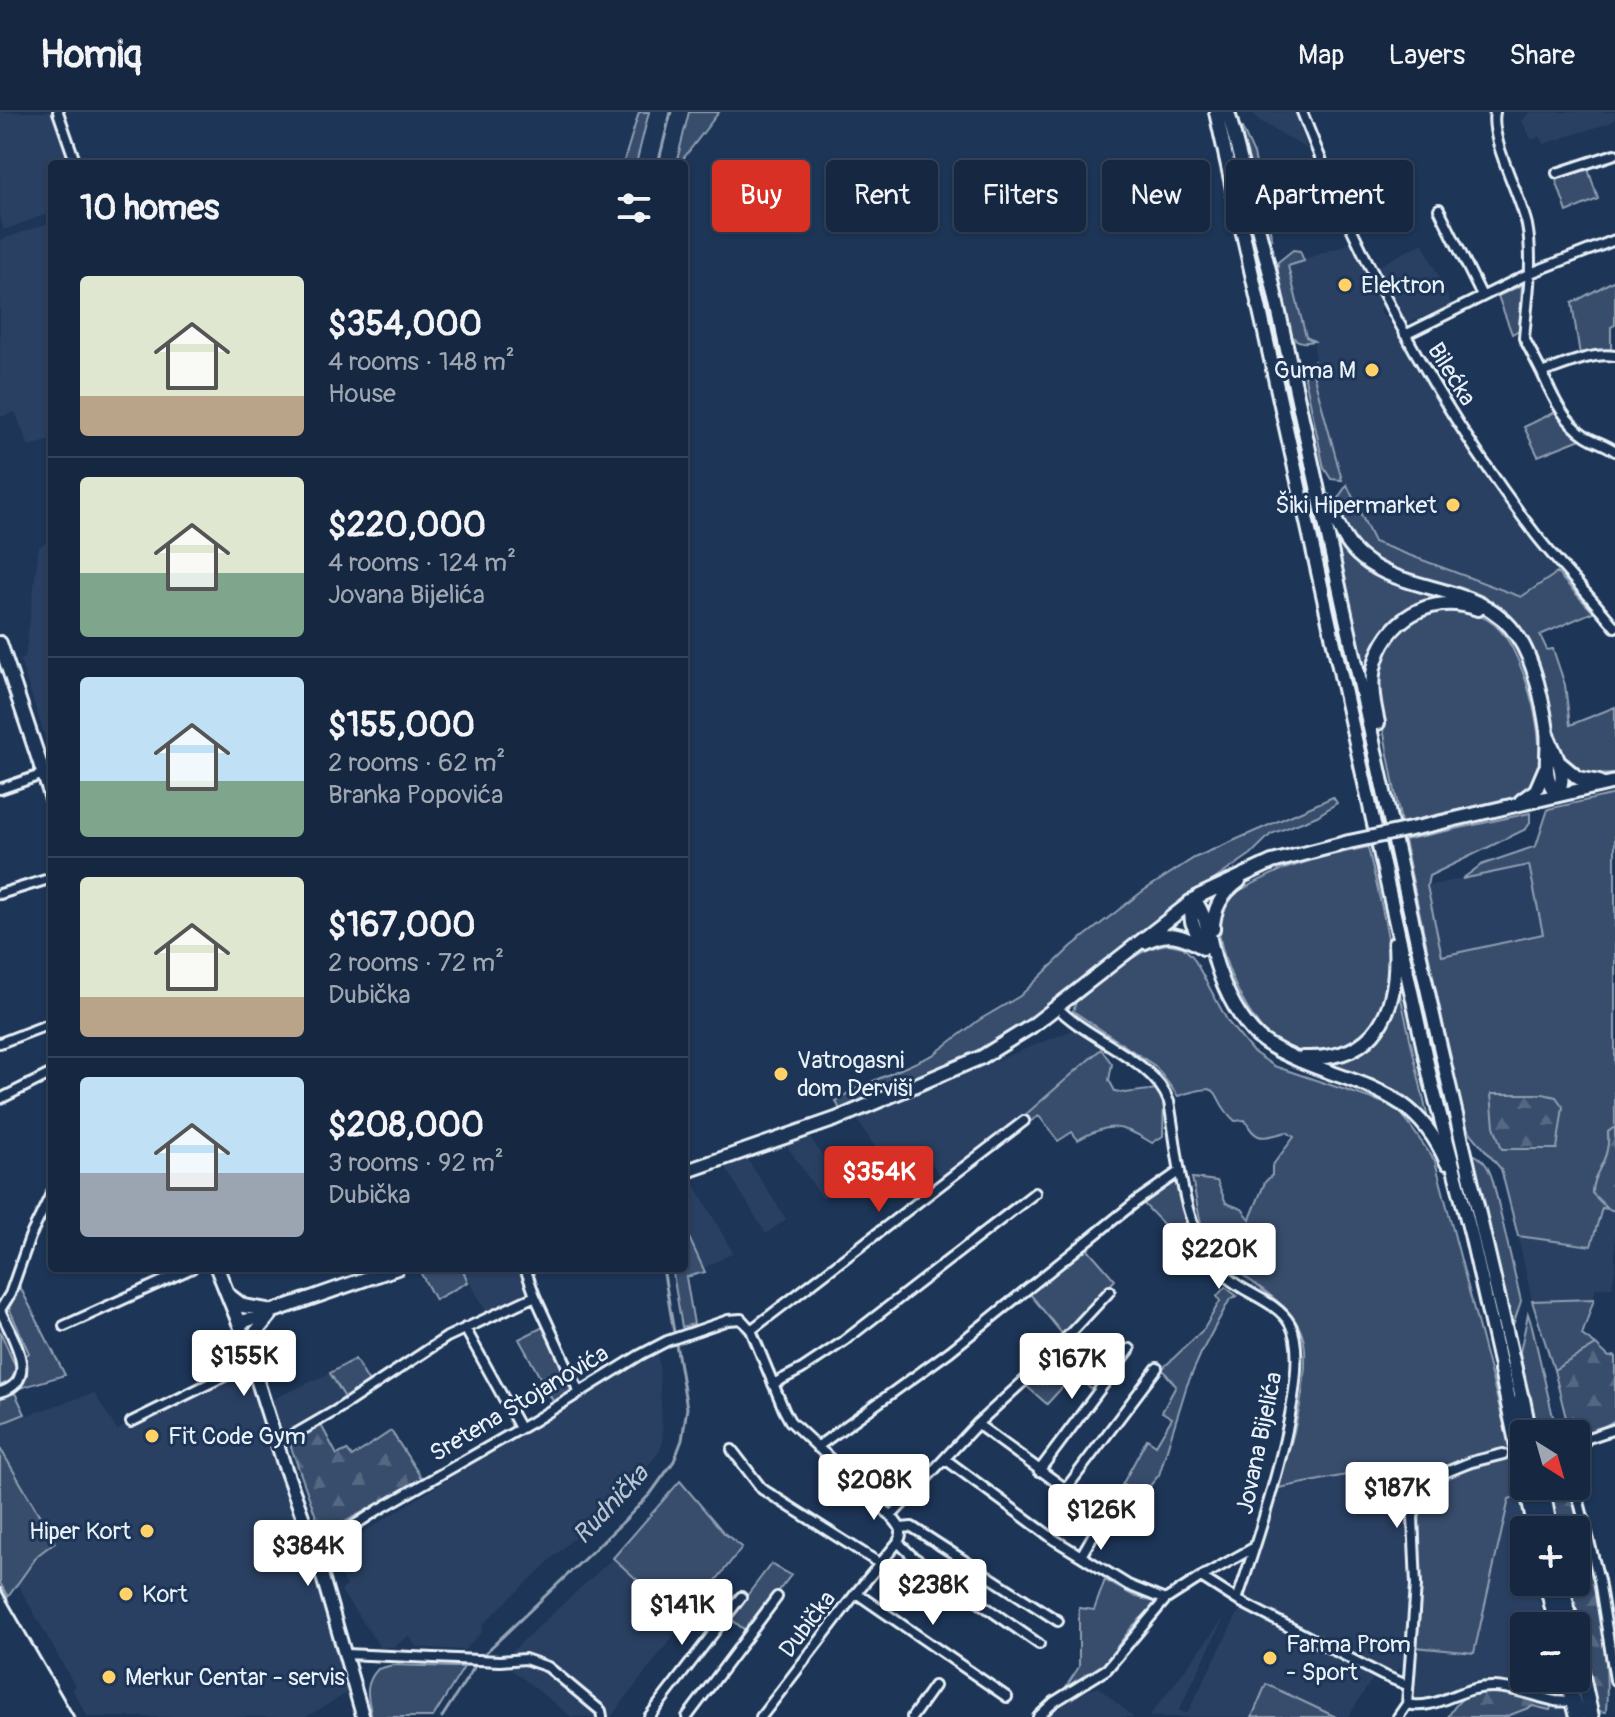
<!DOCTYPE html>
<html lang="en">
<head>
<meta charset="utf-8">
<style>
  :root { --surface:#162841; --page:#1f3048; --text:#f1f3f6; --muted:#9ea6b1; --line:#35445a; --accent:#d93025 }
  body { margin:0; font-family:Pangolin,sans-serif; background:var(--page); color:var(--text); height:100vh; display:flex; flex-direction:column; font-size:30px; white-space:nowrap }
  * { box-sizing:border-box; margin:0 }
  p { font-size:26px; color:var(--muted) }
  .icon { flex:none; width:44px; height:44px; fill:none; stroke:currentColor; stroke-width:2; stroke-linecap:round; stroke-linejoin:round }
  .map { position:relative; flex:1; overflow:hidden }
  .side { position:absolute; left:48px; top:48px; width:640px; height:1112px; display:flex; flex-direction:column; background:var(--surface); border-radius:8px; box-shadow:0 2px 6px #0004,0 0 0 2px var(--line) }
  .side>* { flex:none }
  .top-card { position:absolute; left:712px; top:48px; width:760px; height:72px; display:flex; gap:16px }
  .needle { width:52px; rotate:143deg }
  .tools { position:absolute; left:1510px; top:1308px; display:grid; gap:16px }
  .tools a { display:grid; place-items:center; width:80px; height:80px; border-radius:8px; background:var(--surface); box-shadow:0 2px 6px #0004,0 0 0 2px var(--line); font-size:40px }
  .price { position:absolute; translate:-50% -68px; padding:0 18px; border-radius:8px; background:#fff; color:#222; font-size:26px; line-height:52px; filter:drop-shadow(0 2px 4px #0008) }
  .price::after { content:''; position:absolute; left:50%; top:48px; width:24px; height:18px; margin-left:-12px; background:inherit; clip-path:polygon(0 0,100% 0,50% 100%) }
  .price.current { background:var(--accent); color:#fff }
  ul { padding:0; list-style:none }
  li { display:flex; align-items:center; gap:24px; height:200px; padding:0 32px }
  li+li { border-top:2px solid var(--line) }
  li span { display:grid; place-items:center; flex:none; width:224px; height:160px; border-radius:8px; color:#555 }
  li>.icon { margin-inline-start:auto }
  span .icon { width:96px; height:96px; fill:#fffc; stroke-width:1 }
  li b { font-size:34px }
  h2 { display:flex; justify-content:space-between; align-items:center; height:96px; padding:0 32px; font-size:34px }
  .pill { padding:0 28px; border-radius:8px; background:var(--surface); box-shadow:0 2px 6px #0004,0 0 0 2px var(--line); font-size:28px; line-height:72px }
  .pill.current { background:var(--accent); color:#fff }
  header { display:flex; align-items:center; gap:48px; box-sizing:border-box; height:112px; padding:0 40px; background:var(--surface); border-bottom:2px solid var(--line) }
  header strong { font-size:38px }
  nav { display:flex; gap:44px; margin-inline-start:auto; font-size:28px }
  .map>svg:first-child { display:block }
  .built { fill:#2a4162 }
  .grass { fill:#374d6c; stroke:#909fb2; stroke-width:2 }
  .forest { fill:url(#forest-firs); stroke:#909fb2; stroke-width:2 }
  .park { fill:url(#park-tufts); stroke:#909fb2; stroke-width:2 }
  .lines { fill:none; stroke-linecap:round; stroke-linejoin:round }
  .stream { stroke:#95a4b5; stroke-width:3 }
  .street-casing { stroke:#e8f1f8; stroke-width:14 }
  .secondary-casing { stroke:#e8f1f8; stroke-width:17 }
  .primary-casing { stroke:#e8f1f8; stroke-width:18 }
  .highway-casing { stroke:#e8f1f8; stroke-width:20 }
  .street { stroke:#1d3557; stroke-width:8 }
  .secondary { stroke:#1d3557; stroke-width:11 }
  .primary { stroke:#1d3557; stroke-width:12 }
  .highway { stroke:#1d3557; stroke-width:14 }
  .rail { stroke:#e8f1f8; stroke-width:3 }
  .primary-bridge-casing { stroke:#e8f1f8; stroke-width:18; stroke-linecap:butt }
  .highway-bridge-casing { stroke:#e8f1f8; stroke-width:20; stroke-linecap:butt }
  .primary-bridge { stroke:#1d3557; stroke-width:12 }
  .highway-bridge { stroke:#1d3557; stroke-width:14 }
  .poi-dot { fill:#ffd166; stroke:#1d3557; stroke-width:3 }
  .labels { text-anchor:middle; stroke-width:6; stroke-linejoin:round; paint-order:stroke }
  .poi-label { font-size:24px; fill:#e8f1f8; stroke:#1d3557; text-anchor:start }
  .street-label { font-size:24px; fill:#e8f1f8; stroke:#1d3557 }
  .water-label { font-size:26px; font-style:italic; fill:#b7c4d1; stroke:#1d3557 }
</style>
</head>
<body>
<header>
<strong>Homiq</strong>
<nav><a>Map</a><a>Layers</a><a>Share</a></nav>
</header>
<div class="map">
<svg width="1615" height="1605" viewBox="0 0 1615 1605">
  <defs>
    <pattern id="forest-firs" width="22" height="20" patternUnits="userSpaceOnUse" patternTransform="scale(2)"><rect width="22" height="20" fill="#374d6c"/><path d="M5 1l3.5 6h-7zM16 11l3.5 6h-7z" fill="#546782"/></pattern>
    <pattern id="park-tufts" width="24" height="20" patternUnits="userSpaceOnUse" patternTransform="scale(2)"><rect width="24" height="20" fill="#374d6c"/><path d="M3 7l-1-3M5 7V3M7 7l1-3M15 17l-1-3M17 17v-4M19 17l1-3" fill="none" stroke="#546782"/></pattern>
  </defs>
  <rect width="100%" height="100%" fill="#1d3557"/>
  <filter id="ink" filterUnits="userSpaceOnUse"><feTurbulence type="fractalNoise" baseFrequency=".0125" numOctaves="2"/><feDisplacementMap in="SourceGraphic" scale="16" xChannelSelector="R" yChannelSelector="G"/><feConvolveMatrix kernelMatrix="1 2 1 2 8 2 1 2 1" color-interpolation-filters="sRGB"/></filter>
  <g filter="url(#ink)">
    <path class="built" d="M0,0H52L71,52H52V100L4,118L0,106Z
      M1252,0H1295L1307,37L1260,9Z
      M1530,0H1615V6L1612,10L1544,32L1540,24L1532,28L1522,9Z
      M52,110V328L29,334L15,300L0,305V128Z
      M1351,131L1381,194L1379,200L1387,207L1430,278L1557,461L1522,485L1374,430L1340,362L1311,254L1315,249L1314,230L1306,225L1288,153Z
      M1423,131L1452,193L1409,211L1405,208L1378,154Z
      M52,427V646L20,548L25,546L39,435Z
      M1529,752L1544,822L1442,844L1427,774Z
      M1073,918L1104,934L1054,981L942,1066L924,1042L895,1065L855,1005Z
      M808,1022L842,1073L822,1086L785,1031Z
      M746,1045L786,1107L766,1122L725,1054Z
      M690,1064L733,1141L704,1156L684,1115V1066Z
      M1602,1095L1615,1099V1157L1612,1176H1595L1594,1187L1532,1189L1518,1124L1591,1134Z
      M462,1156H520L529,1181L487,1201Z
      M658,1236L663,1329L660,1339L639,1364L483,1512L482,1520L464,1538L416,1535L409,1524L394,1535H380L341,1479L347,1474L335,1457L333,1436L372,1415Z
      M237,1260L248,1265L262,1304L310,1443L351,1579L306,1605H88L72,1577L75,1574L17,1471L38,1443L55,1429L0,1336V1312L94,1281L117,1318Z
      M330,1261L347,1289L281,1325L271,1288Z
      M1403,1352L1409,1386L1407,1399L1412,1493L1403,1554L1394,1560L1381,1559L1244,1488L1279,1376Z
      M1519,1383L1525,1418L1524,1470H1535L1545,1514H1524V1566H1558L1561,1586L1553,1587L1524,1575L1495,1572L1471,1573L1448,1584L1424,1589L1412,1587L1416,1535L1474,1540L1509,1387Z
      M613,1446L684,1510L611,1605H572L511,1557L512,1539Z
      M1241,1495L1375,1563L1348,1605H1336L1267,1572L1252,1605H1149L1224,1506L1179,1598L1187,1602Z
      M1098,1575L1133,1605H1047L1077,1583Z
      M1552,1593L1565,1598L1567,1605H1505L1533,1594L1549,1598Z"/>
    <path class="grass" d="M639,0H649L636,52H623Z
      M689,0H719L679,52H676Z
      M1242,16L1254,42L1272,127L1267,129L1240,18Z
      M1588,57L1598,87L1567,100L1556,68Z
      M1293,138L1300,139L1304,149L1288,154L1306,225L1314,229C1308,230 1301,232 1295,227C1282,216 1277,166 1278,150Z
      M1615,168V213L1611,215V238L1580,243L1572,191Z
      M1522,173L1519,218L1512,222L1498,184Z
      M1313,250L1311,254L1342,368L1331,367L1324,356L1305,266L1307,253Z
      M1557,299L1583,326L1538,344L1524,315Z
      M1347,373L1374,430L1521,485L1557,461L1593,500L1540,523L1547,538L1553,537L1565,573L1570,613L1615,595V662L1583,663L1561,644L1529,534L1498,496L1378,453L1355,437L1336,398L1340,383Z
      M1334,419L1348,438L1453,486L1416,495L1365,557Z
      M1438,496C1460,497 1484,500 1500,518C1524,543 1552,640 1533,670C1529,677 1522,681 1514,685L1401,711C1396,685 1391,658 1386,632C1374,572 1366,520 1438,496Z
      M1615,682V1015L1608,1020C1611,1051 1592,1059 1592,1081L1608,1097L1602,1096L1591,1134L1518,1124L1501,1057L1465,1014L1404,728L1530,701V711L1526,717L1429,764L1427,774L1442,844L1543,822L1529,753L1462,767L1481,753L1536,734L1548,697Z
      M1333,685L1337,691L1317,704L1271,722L1251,742L1157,807L1010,924L952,954L840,998L836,989L853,978L933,943L979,908L1020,884L1072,834L1143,779L1194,746Z
      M1368,735C1375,770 1394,834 1391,868C1388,907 1360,935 1322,940C1311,941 1296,942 1286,937C1250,921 1213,837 1219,800L1232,782L1281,758L1322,745Z
      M1168,832L1183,835L1193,845L1228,910L1252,939L1274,954L1387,992L1401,1001L1435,1049L1511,1339C1474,1346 1433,1353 1413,1387L1409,1386L1403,1352L1279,1376C1290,1332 1307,1284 1305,1238C1302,1186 1237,1172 1210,1131C1198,1114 1197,1086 1192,1066L1217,1069L1226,1091L1242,1097L1250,1107L1265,1070L1272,1063V1054L1294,1025L1287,1020C1264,1025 1257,1032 1245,1008L1235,1009C1207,984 1229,967 1178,984L1155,954L1073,899L1076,890C1103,870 1134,836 1168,832Z
      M1399,877L1430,1016L1419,1002L1318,953L1354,942Z
      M1101,937L1112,952L1109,968L1115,979L1125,981L1157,977L1164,986L1163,1024L1152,1031C1121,1012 1110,1010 1078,1028L1072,1020L1058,1029L1039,1004L1031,1009L1025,1003Z
      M1472,1042C1484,1046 1489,1056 1493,1069L1521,1189L1513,1213Z
      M1171,1069L1178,1070L1186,1112L1165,1114L1142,1090Z
      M684,1115L705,1160L686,1165L694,1212L682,1215L672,1156H684Z
      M1087,1136L1115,1168L1063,1223L1030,1182Z
      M418,1156H462L468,1170L435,1188Z
      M20,1175L65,1263L20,1276L27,1257L25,1244L29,1241L9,1196Z
      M1225,1175L1237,1184L1230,1187L1202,1239L1187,1273L1159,1363L1149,1375L1122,1373L1147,1327L1156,1333L1172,1306L1162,1300L1176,1274L1162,1257L1204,1217L1220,1189L1217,1184Z
      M1594,1187L1582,1223L1596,1233L1554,1258L1532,1189Z
      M1528,1202L1532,1214L1557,1322H1534L1520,1240Z
      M545,1214L571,1272L570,1281L554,1291L519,1227Z
      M0,1219L16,1256L12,1267L0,1275Z
      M1102,1231L1121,1247L1095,1281L1075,1262Z
      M355,1247L371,1274L347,1289L330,1261Z
      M15,1281L25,1302L0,1312V1285Z
      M0,1336L55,1430L38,1443L8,1485L0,1471Z
      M1512,1346L1519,1383L1509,1387L1474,1541L1416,1535L1420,1498L1419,1411L1422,1386L1431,1374L1454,1361Z
      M680,1369L724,1421L742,1435L684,1510L613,1446Z
      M771,1452L791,1463L747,1520L730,1506Z
      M1105,1468L1134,1484L1157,1491L1132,1515L1101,1556L1065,1576L1079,1555V1496L1094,1498Z
      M393,1553L456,1555H464L433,1605H372C368,1587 363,1572 378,1557Z
      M1266,1572L1336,1605H1252Z"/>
    <path class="forest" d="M1491,982H1543L1556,985L1563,995L1557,1037H1502L1494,1014Z
      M1615,1015V1099L1608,1097L1592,1081C1592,1059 1611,1051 1608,1020Z
      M1596,1233L1609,1245L1615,1244V1308C1600,1317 1586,1325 1570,1322L1554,1258Z
      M320,1311L337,1343L347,1338L352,1345L391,1319L422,1367L330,1418L324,1419L320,1416L291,1335L292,1329Z
      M1569,1375C1592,1439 1611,1532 1606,1600L1596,1599L1567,1470H1576V1418H1555L1547,1379Z
      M1498,1579L1526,1582L1552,1593L1550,1598L1533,1594L1505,1605H1448C1463,1579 1470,1582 1498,1579Z"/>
    <path class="park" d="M1070,1227L1089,1246L1047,1292L1025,1273Z"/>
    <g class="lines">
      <path class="stream" d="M658,52L671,0
        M481,1545L623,1410L651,1381L674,1349L682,1328L687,1296L663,1156
        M442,1605L477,1551"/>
      <defs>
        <path id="street" d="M58,0L76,52
          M1302,0C1360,151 1438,294 1536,423C1561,455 1590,484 1615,515
          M1495,0C1489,27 1520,82 1527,113C1534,149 1527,190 1524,226L1542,261C1564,253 1592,240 1615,244
          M1557,61L1615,42
          M1439,97L1482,184
          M1405,223L1528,162L1615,128
          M1542,261C1553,285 1563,309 1586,324C1595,330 1606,332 1615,339
          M0,677L44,662
          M0,782L52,766
          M1057,895C1088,928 1154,947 1169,990C1180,1050 1180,1121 1227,1165C1245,1182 1277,1189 1290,1212C1316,1258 1255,1436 1237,1488
          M0,931L52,911
          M0,987L52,961
          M525,1156L535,1184L579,1280
          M0,1198L10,1182L30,1125L52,1080
          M0,1198C11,1223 42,1269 0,1280
          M64,1214L192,1156
          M465,1216L520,1316
          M751,1218L1024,1009
          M773,1272L802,1257L844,1229L1035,1081
          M131,1310L251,1251
          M1576,1330L1615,1317
          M278,1332L335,1299L447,1225L535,1184
          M817,1335L950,1239L1137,1089L1180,1059
          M732,1338L762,1377L879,1451
          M1576,1345L1585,1329
          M945,1347L1055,1428L1081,1444L1099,1413L1096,1399L977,1312
          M1039,1359L1130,1237
          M1575,1374L1599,1468L1615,1568
          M1065,1378L1157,1256
          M891,1404L977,1312L1039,1255L1110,1179
          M901,1416L912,1415L1058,1509
          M898,1430L912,1444L1039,1532
          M315,1439L378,1398L532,1310L640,1243L667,1229L728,1208L741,1207L751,1218L784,1298L790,1309L891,1404C899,1413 905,1419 898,1430L856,1481L761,1605
          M1081,1444L1128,1473L1165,1488
          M1201,1465L1255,1435
          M856,1481L1007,1585
          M346,1542L500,1549L525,1547L548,1555L601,1599L602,1605
          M1407,1592C1432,1598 1451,1582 1474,1577C1503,1570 1528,1583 1555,1589C1561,1590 1567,1589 1574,1591
          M649,1605L741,1485
          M687,1605L777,1485
          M912,1605L934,1574
          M1038,1605L1054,1590L1107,1557L1165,1488L1201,1465L1237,1488L1382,1563L1407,1573
          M1398,1605L1407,1592L1416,1473L1413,1405L1418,1387L1429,1369L1439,1363L1471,1350L1503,1342"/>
        <path id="secondary" d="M239,1211L284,1353L315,1439L363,1605"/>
        <path id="primary" d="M1216,0L1431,969L1471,1122L1502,1259
          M1228,0L1272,169L1436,917L1522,1287
          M1326,390C1338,410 1343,431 1362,446C1408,484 1483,470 1518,525C1534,548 1543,591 1547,619C1550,643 1540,662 1557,683
          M0,531L52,687
          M1378,611C1374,593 1370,574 1374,556C1385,507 1431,480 1478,497
          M1549,627C1557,647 1568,662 1557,683
          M1560,651L1578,666L1599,670
          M1521,689L1536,678L1545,657
          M1425,714L1615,670
          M1194,787C1210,809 1209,832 1218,857C1226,881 1240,908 1258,925C1271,936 1286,942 1301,949C1365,976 1416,978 1447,1051
          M1190,790L1192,810L1203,836
          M1213,817C1213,797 1222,781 1239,769
          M1145,830C1167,818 1182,823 1202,835
          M1303,946C1378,949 1399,897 1395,831
          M684,1060L836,1007L982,945L1032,914L1199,784L1272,750L1349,730
          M217,1156L239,1211L397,1156
          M230,1184L243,1194L267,1198
          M249,1240L256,1220L271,1202"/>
        <path id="highway" d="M1502,1259L1517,1330
          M1522,1287L1529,1322
          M1527,1374L1536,1418
          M1541,1374L1550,1418
          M1547,1470L1557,1514
          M1561,1470L1571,1514
          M1576,1538L1591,1605
          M1567,1566L1577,1605"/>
      </defs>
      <use href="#street" class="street-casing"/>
      <use href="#secondary" class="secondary-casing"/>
      <use href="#primary" class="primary-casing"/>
      <use href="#highway" class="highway-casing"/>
      <use href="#street" class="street"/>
      <use href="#secondary" class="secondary"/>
      <use href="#primary" class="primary"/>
      <use href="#highway" class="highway"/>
      <path class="rail" d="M0,1476L74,1605"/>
      <defs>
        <path id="primary-bridge" d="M1349,730L1425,714"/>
        <path id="highway-bridge" d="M1517,1330L1524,1357"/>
      </defs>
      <use href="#primary-bridge" class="primary-bridge-casing"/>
      <use href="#highway-bridge" class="highway-bridge-casing"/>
      <use href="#primary-bridge" class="primary-bridge"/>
      <use href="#highway-bridge" class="highway-bridge"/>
    </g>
  </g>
  <g class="poi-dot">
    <circle cx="1345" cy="173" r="8"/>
    <circle cx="1372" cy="258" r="8"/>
    <circle cx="1453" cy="393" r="8"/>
    <circle cx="781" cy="962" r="8"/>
    <circle cx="152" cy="1324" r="8"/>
    <circle cx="147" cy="1419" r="8"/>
    <circle cx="126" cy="1482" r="8"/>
    <circle cx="1270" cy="1546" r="8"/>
    <circle cx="109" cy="1565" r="8"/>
  </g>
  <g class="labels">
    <g class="poi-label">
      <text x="1361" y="181">Elektron</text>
      <text x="1356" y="266" text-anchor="end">Guma M</text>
      <text x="1437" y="401" text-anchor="end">Šiki Hipermarket</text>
      <text x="797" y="956">Vatrogasni<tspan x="797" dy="28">dom Derviši</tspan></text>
      <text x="168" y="1332">Fit Code Gym</text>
      <text x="131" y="1427" text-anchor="end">Hiper Kort</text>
      <text x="142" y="1490">Kort</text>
      <text x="1286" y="1540">Farma Prom<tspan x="1286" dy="28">- Sport</tspan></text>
      <text x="125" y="1573">Merkur Centar - servis</text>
    </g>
    <g class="street-label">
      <text transform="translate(1452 262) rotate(58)" y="8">Bilećka</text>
      <text transform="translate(519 1291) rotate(-31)" y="8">Sretena Stojanovića</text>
      <text transform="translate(1259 1331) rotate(-78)" y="8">Jovana Bijelića</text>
      <text transform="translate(807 1512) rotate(-53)" y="8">Dubička</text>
    </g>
    <g class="water-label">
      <text transform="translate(610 1392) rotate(-47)" y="9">Rudnička</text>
    </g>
  </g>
</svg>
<div class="tools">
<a><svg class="needle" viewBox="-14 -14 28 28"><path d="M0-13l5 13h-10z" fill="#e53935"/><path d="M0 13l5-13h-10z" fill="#9ea6b1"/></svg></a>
<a>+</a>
<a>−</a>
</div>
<b class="price current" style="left:879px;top:1102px">$354K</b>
<b class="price" style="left:1219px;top:1179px">$220K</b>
<b class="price" style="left:244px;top:1286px">$155K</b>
<b class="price" style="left:1072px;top:1289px">$167K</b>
<b class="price" style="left:874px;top:1410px">$208K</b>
<b class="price" style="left:1397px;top:1418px">$187K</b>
<b class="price" style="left:1101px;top:1440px">$126K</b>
<b class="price" style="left:308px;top:1476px">$384K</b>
<b class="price" style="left:933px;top:1515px">$238K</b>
<b class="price" style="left:682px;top:1535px">$141K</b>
<div class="top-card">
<a class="pill current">Buy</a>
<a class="pill">Rent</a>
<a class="pill">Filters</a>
<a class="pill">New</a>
<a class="pill">Apartment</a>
</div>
<section class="side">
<h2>10 homes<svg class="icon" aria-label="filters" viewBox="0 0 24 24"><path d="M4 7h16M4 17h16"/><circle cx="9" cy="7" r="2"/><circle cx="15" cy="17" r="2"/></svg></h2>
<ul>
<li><span style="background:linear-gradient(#dfe7d0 75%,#b9a48a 0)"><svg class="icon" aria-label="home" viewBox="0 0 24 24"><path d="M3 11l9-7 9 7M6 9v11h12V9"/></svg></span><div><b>$354,000</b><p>4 rooms · 148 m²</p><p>House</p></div></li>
<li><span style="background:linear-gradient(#dfe7d0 60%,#7fa58c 0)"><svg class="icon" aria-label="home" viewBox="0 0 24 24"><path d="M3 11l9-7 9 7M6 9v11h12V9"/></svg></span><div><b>$220,000</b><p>4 rooms · 124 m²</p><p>Jovana Bijelića</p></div></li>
<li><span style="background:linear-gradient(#bfe0f5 65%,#7fa58c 0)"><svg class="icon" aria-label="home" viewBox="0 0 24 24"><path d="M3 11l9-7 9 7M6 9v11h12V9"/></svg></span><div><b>$155,000</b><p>2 rooms · 62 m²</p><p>Branka Popovića</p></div></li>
<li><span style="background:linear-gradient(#dfe7d0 75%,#b9a48a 0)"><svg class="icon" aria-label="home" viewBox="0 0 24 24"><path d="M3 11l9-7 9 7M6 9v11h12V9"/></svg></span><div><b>$167,000</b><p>2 rooms · 72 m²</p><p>Dubička</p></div></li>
<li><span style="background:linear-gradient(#bfe0f5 60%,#9aa5b1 0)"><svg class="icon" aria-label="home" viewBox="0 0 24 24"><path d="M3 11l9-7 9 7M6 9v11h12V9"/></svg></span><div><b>$208,000</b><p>3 rooms · 92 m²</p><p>Dubička</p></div></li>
</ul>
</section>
</div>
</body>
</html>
